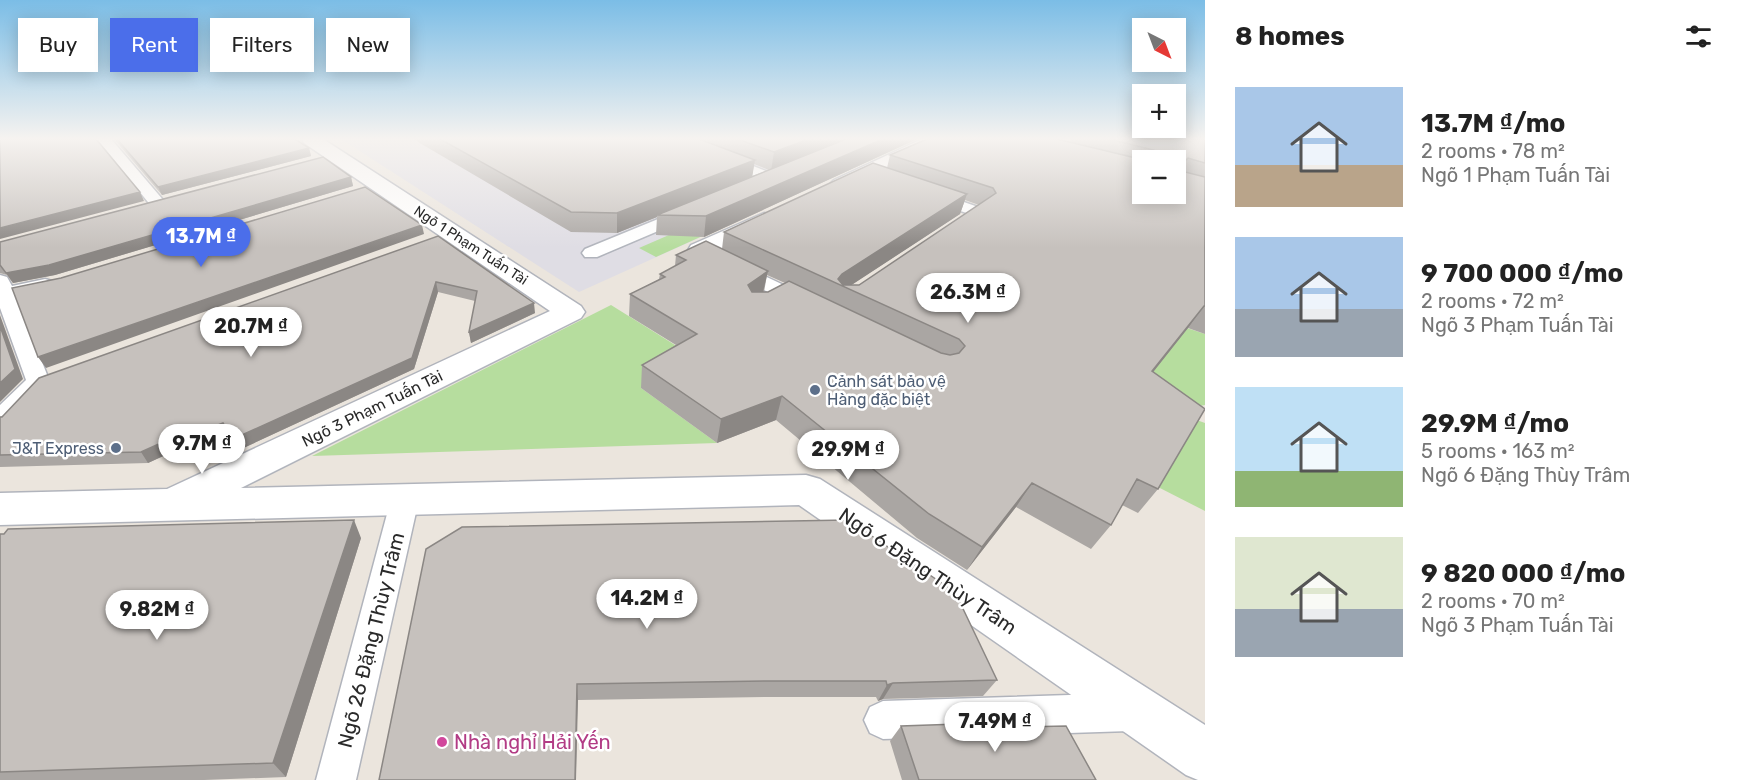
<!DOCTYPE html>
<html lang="en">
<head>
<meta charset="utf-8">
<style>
  :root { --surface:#fff; --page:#f6f6f6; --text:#222; --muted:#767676; --accent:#4b6eea }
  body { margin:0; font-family:Rubik,sans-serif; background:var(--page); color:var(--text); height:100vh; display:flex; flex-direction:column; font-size:22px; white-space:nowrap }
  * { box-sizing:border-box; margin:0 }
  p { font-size:20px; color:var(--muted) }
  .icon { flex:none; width:33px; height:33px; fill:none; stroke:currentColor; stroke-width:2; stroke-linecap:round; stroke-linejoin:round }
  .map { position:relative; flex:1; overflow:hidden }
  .side { display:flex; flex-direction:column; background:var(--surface); width:540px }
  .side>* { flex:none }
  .banner { position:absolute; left:18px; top:18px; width:570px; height:54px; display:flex; gap:12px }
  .needle { width:39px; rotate:138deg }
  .buttons { position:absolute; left:1132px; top:18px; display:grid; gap:12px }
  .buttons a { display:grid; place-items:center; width:54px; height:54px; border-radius:0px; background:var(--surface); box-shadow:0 3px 15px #0003; font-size:30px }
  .price { position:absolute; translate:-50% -51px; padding:0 14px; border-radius:21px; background:#fff; color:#222; font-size:20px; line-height:39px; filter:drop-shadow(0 2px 3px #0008) }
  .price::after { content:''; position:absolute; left:50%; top:36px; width:18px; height:14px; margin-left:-9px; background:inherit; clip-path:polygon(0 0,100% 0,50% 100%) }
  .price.selected { background:var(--accent); color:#fff }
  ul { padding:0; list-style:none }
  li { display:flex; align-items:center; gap:18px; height:150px; padding:0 30px }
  li span { display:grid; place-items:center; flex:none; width:168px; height:120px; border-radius:0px; color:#555 }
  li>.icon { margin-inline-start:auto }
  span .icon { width:72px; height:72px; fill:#fffc; stroke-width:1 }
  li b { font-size:26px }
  h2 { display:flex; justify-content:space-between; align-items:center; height:72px; padding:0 30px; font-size:26px }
  .chip { padding:0 21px; border-radius:0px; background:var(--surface); box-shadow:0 3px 15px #0003; font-size:21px; line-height:54px }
  .chip.selected { background:var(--accent); color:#fff }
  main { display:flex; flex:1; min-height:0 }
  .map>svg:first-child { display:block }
  .industrial { fill:#dfdde4 }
  .green { fill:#b6dd9e }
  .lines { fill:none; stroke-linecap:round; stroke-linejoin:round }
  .service-casing { stroke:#b1b4bc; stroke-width:3 }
  .minor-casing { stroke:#b1b4bc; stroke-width:3 }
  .service { fill:#fff; fill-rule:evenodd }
  .minor { fill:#fff; fill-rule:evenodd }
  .wall { fill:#aaa6a3; fill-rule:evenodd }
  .shaded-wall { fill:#8b8784 }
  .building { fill:#c6c1bd; stroke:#8b8784; stroke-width:1.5 }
  .service-dot { fill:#5c6f8a; stroke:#fff; stroke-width:2 }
  .hotel-dot { fill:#d1479c; stroke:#fff; stroke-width:2 }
  .labels { text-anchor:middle; stroke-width:5; stroke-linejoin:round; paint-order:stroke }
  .far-street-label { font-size:14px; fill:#2a2a2a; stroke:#fff }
  .service-label { font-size:16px; fill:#4e5e75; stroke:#fff; text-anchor:start }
  .street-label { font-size:16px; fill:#2a2a2a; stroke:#fff }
  .near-street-label { font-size:20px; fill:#2a2a2a; stroke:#fff }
  .near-hotel-label { font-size:20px; fill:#b23c85; stroke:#fff; text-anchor:start }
</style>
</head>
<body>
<main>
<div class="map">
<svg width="1205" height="780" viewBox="0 0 1205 780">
  <rect width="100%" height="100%" fill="#ebe5dd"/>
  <path class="industrial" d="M341,139H918L579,292Z"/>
  <path class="green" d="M890,139H918L656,257L639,248Z
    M611,305L683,350L641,388L717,443L312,456Z
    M1187,328L1205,334V405L1184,409L1136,393Z
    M1191,418L1205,423V511L1154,485Z"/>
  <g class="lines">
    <defs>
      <path id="service" d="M97,139H111L164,201L166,204L164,207H152Z
        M665,139H684L776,175L779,178L776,181H766L667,142Z
        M932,191L984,209L986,212L978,217L926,199L924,196L926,193Z
        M685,208L691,209L693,213L691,217L597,257H585L582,253L585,249Z
        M737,263L790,288L793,292L790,296H776L730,273L728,269L730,265Z
        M0,275L7,277L12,286L45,279L52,281L55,285L52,289L16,297L50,382L9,426L0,429V405L26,380L0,308Z
        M405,488L415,491L419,499L356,780H316L391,499L395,491Z
        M1130,693L1143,699L1149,712L1143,725L1130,731L883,739L870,733L864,720L870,707L883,701Z"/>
      <path id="minor" d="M302,139H323L581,306L585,312L581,318L241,488L806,475L820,479L1205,725V780H1198L1186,775L799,505L0,525V493L167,489L550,311L304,143Z
        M922,139H946L944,143L848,188L841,190L834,188L830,184L834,180Z
        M764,213L772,215L776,220L772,225L709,255L700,257L691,255L688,250L691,245Z"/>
    </defs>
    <use href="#service" class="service-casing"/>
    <use href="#minor" class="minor-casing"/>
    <use href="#service" class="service"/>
    <use href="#minor" class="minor"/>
  </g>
  <path class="wall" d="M114,139H295L309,148L311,156L162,195Z
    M413,139H917L704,237L656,235L657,217L617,233L571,232ZM754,164L769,170L752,176Z
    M1071,139H1205V334L1188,328L1153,372L1158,489L1138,513L1122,505L1111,525L1091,549L1016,507L967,570L917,538L776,420L717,443L641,388L642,365L676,345L629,316L630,294L659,279L660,274L675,266L676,255L722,249L724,232L887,168L890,155L1070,142ZM1143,160H1176L1143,194ZM965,200L979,205L859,285H851L960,214ZM767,275L785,283L768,292H764Z
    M351,177L353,186L55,275L13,283L7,275L0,273V242Z
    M438,236L535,313L471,343L469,332L475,301L438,292L414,369L239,450L229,434L199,446L196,441L148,463L0,467V417Z
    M0,534L361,538L286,777L204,780H0Z
    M426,549L997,680L983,696L883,699L878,701L876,697H764L578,700Z
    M901,726L1020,727L1096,780H902L890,741Z"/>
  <path class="shaded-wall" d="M809,139H848L771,171L774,152Z
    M883,139H917L704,237L706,216Z
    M309,148L311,156L162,195L158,187Z
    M755,160L752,178L657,215V217L617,233V213Z
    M351,177L353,186L55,275L13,283L6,273Z
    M140,192L144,201L0,239V228Z
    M967,194L960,214L847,288L837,283L838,279L842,274Z
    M422,225L424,234L46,368L38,357Z
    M768,271L763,292L744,307L748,285Z
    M436,282L438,292L414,369L239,450L233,439Z
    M534,303L535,313L471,343L469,332Z
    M1204,306L1188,328L1135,395L1152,371Z
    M0,315L23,379L0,402Z
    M782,396L776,420L717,443L721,419Z
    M223,423L229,434L199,446L193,435Z
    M190,430L196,441L148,463L141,452Z
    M1032,483L1016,507L967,570L982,547Z
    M354,520L361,538L286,777L273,763Z
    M893,683L883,699L878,701L887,685Z
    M577,684L578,700L576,780H575Z"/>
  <path class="building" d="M0,139H96L140,192L0,228Z
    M117,139H295L309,148L158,187Z
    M440,139H699L755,160L617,213L571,212Z
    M737,139H809L774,152Z
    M846,139H883L706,216L657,215Z
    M927,139H1057L1144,160H1143V194H1176V160H1156L1154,150L1109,139H1205V163L1188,158L1185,161V172L1205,177V306H1204L1152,371L1205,409L1158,489L1137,479L1111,525L1032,483L982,547L929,514L782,396L721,419L642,365L697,334L630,294L665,277L660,274L686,260L676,255L706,241L768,271L748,285L752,292H768L789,281L941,353L950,355L959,353L965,346L959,339L724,232L873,163L967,194L842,274L838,279L843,285H859L996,193L993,188L890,155Z
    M323,157L351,177L49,265L6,273L0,265V242Z
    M365,187L422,225L38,357L12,288L61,278Z
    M438,236L534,303L469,332L477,291L436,282L412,358L233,439L223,423L193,435L190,430L141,452L0,455V417H2L39,378Z
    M0,326L15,369L0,383Z
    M354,520L273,763L0,772V534H4L8,529Z
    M848,520L955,592L997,680L893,683L887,685L886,681H770L577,684L575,780H379L426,549L462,527Z
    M1017,722L1020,727L1066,726L1096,780H919L901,726Z"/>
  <linearGradient id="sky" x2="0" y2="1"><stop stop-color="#7bbde6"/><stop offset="0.56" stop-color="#f6f3f0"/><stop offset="1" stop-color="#f6f3f0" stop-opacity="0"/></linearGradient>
  <rect width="1205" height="248" fill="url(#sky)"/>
  <g class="service-dot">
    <circle cx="815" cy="390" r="6"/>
    <circle cx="116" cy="448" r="6"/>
  </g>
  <circle class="hotel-dot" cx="442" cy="742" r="6"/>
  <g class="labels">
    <g class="far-street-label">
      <text transform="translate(471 245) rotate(33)" y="5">Ngõ 1 Phạm Tuấn Tài</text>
    </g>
    <g class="service-label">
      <text x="827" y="387">Cảnh sát bảo vệ<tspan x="827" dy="18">Hàng đặc biệt</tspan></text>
      <text x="104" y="454" text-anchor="end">J&amp;T Express</text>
    </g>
    <g class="street-label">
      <text transform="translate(372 408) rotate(-26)" y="6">Ngõ 3 Phạm Tuấn Tài</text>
    </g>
    <g class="near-street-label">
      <text transform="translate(928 571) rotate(34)" y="7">Ngõ 6 Đặng Thùy Trâm</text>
      <text transform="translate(371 640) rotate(-76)" y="7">Ngõ 26 Đặng Thùy Trâm</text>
    </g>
    <g class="near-hotel-label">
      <text x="454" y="749">Nhà nghỉ Hải Yến</text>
    </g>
  </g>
</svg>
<div class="buttons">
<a><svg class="needle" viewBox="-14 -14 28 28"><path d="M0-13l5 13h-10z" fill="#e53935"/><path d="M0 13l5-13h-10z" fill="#767676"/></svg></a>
<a>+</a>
<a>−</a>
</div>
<b class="price selected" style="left:201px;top:268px">13.7M ₫</b>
<b class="price" style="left:968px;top:324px">26.3M ₫</b>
<b class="price" style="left:251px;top:358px">20.7M ₫</b>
<b class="price" style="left:202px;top:475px">9.7M ₫</b>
<b class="price" style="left:848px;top:481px">29.9M ₫</b>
<b class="price" style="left:647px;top:630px">14.2M ₫</b>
<b class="price" style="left:157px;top:641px">9.82M ₫</b>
<b class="price" style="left:995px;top:753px">7.49M ₫</b>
<div class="banner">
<a class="chip">Buy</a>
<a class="chip selected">Rent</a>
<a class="chip">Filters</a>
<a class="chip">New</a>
</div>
</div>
<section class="side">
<h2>8 homes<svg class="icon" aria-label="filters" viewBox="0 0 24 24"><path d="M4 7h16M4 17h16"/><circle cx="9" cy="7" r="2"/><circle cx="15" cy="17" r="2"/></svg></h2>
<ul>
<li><span style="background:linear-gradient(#a9c7e8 65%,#b9a48a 0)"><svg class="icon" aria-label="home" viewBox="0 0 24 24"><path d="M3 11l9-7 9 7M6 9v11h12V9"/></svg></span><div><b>13.7M ₫/mo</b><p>2 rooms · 78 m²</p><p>Ngõ 1 Phạm Tuấn Tài</p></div></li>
<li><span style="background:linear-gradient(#a9c7e8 60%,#9aa5b1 0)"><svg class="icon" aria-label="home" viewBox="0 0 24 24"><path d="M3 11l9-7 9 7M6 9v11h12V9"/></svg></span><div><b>9 700 000 ₫/mo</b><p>2 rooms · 72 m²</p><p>Ngõ 3 Phạm Tuấn Tài</p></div></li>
<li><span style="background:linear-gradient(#bfe0f5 70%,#8fb573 0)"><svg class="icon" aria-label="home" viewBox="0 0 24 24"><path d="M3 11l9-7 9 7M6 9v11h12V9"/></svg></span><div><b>29.9M ₫/mo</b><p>5 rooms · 163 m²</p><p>Ngõ 6 Đặng Thùy Trâm</p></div></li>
<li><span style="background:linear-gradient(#dfe7d0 60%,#9aa5b1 0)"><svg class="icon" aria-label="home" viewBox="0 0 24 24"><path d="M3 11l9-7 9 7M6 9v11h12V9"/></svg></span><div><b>9 820 000 ₫/mo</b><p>2 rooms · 70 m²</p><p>Ngõ 3 Phạm Tuấn Tài</p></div></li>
</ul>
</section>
</main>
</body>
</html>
